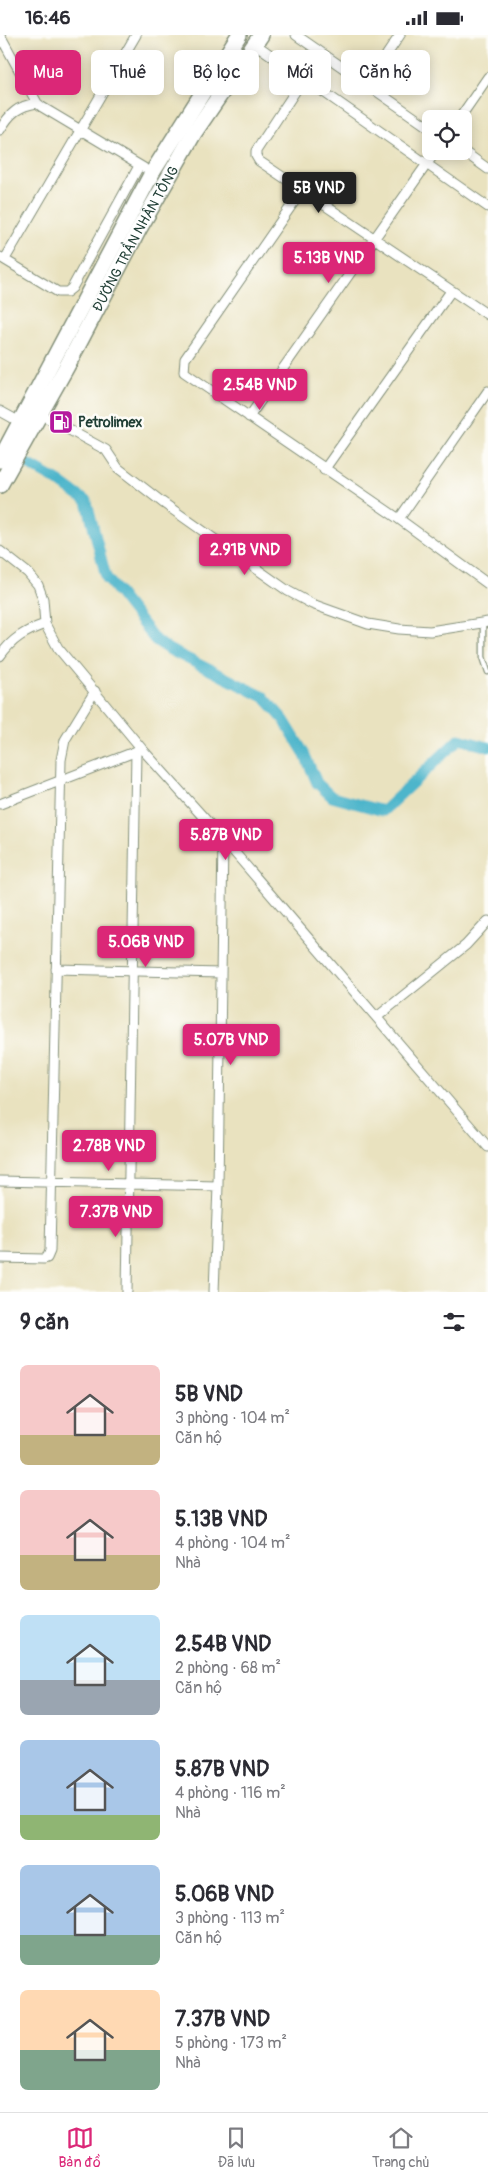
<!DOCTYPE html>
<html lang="vi">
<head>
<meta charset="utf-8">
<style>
  :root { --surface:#fff; --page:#f2f2f3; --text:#2b2b33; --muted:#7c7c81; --line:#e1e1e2; --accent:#db2777 }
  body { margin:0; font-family:Pangolin,sans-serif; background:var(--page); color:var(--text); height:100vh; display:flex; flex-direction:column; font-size:19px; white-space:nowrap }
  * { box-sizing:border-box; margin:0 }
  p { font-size:16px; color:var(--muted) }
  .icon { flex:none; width:28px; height:28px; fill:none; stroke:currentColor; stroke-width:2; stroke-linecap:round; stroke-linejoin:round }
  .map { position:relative; height:1257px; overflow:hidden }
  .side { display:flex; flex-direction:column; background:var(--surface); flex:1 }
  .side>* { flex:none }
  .top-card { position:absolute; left:15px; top:15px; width:459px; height:45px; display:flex; gap:10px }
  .fabs { position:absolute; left:422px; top:75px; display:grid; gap:10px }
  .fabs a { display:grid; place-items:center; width:50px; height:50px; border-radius:8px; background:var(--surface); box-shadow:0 2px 12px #0003; font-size:25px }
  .price { position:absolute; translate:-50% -42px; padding:0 11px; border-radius:5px; background:var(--accent); color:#fff; font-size:16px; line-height:32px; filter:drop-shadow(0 1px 2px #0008) }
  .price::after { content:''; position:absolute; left:50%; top:30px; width:15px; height:11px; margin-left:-8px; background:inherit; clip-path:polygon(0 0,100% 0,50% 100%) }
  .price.active { background:#222; color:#fff }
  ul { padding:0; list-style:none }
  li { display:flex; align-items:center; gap:15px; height:125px; padding:0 20px }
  li span { display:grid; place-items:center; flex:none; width:140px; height:100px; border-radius:8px; color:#555 }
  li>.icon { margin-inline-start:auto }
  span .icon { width:60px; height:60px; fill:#fffc; stroke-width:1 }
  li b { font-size:21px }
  h2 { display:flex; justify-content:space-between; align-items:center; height:60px; padding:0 20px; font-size:21px }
  .chip { padding:0 18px; border-radius:8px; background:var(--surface); box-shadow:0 2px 12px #0003; font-size:18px; line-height:45px }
  .chip.active { background:var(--accent); color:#fff }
  .status { display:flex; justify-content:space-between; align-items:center; height:35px; padding:0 25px; background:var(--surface); direction:ltr }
  .status svg { height:14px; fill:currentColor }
  .tab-bar { display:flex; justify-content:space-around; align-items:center; height:70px; border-top:1px solid var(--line); background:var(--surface); font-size:14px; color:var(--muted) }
  .tab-bar a { display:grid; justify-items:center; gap:2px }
  .tab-bar .active { color:var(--accent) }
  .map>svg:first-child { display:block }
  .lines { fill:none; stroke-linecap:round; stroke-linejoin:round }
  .canal { stroke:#4db5cb; stroke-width:11 }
  .lane-casing { stroke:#84907a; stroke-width:7 }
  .street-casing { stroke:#84907a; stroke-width:11 }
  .highway-casing { stroke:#84907a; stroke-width:18 }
  .lane { stroke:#fff; stroke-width:4.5 }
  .street { stroke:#fff; stroke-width:9 }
  .highway { stroke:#fff; stroke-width:15 }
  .labels { text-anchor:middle; stroke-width:5; stroke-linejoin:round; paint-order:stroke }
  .street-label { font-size:14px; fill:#1f3d34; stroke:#fdfcf7 }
  .poi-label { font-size:14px; font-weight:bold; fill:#1f3d34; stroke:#fdfcf7; text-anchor:start }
</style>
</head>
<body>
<div class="status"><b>16:46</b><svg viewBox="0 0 49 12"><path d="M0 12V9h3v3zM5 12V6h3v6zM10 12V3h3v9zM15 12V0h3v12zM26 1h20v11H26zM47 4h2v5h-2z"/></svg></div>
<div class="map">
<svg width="488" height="1257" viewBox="0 0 488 1257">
  <rect width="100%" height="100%" fill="#fdfcf7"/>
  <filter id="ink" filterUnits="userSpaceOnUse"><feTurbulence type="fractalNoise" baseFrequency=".02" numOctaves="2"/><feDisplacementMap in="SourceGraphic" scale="10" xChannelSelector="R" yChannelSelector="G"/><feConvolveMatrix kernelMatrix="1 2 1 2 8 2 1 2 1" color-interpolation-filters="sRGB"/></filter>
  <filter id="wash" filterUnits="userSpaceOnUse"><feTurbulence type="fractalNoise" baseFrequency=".0096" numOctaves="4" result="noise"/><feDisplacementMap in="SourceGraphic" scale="20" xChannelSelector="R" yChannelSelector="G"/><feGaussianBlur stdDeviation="1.12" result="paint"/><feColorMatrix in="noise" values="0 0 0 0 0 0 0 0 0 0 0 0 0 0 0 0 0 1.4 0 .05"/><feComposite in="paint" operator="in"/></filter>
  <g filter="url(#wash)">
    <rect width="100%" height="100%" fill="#e9e2bf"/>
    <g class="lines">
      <path class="canal" d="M10,419L58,446L87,467L106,542L155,605L170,615L264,662L284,685L304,718L317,748L332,762L383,776L459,704L488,712"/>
    </g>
  </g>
  <g filter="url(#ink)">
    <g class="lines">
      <defs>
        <path id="lane" d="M483,588V622L488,637"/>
        <path id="street" d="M0,0L37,68L42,72L144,133
          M296,0L431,94
          M255,9L488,172
          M304,43L256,116V121L259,126L488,280
          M367,49L400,0
          M459,84L488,42
          M0,95C10,78 18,71 37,68
          M463,116L488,134
          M303,154L185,324L184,337L399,484L488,549
          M0,222L58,257H67L72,253L139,131
          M5,224L136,0
          M0,376L20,387
          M40,379L106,415L118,433L162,467L288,556L312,569L368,589L399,594L430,596L488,587
          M249,382L436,116
          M324,435L451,256
          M399,484L488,356
          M0,516L28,538L38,550L43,564L45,589L58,613L142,714L223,804L488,1112
          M0,621C12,604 25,596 45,589
          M0,769L142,714
          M56,934L221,938
          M377,982L466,910L488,886
          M0,1146L218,1151
          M0,1223L44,1224L47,1223L50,1216L61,725L65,705L95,656
          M127,1257L136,716
          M214,1257L218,1151L223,804"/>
        <g id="highway">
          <path d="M0,425L152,138L239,0"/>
          <path id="s1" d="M0,450L67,331L139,194L194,98L261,0"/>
        </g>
      </defs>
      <use href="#lane" class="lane-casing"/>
      <use href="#street" class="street-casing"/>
      <use href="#highway" class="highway-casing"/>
      <use href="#lane" class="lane"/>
      <use href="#street" class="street"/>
      <use href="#highway" class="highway"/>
    </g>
  </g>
  <defs>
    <symbol id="fuel-square" viewBox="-11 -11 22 22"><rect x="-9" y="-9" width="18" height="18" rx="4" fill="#b5179e" stroke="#fdfcf7"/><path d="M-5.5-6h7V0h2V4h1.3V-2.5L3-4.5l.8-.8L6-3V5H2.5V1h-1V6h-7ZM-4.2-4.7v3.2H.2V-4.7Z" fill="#fff"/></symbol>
  </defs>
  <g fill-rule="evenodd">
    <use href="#fuel-square" x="47" y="373" width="28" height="28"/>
  </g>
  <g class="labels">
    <g class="street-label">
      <text dy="5" stroke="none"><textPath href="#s1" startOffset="281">ĐƯỜNG TRẦN NHÂN TÔNG</textPath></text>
    </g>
    <g class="poi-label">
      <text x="78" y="392">Petrolimex</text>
    </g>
  </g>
</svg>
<div class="fabs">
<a><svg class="icon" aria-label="locate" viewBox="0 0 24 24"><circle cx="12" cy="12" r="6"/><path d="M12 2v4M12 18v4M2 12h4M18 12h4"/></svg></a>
</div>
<b class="price active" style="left:319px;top:179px">5B VND</b>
<b class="price" style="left:329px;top:249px">5.13B VND</b>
<b class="price" style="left:260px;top:376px">2.54B VND</b>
<b class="price" style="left:245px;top:541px">2.91B VND</b>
<b class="price" style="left:226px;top:826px">5.87B VND</b>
<b class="price" style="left:146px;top:933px">5.06B VND</b>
<b class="price" style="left:231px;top:1031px">5.07B VND</b>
<b class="price" style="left:109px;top:1137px">2.78B VND</b>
<b class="price" style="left:116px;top:1203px">7.37B VND</b>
<div class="top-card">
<a class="chip active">Mua</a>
<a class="chip">Thuê</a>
<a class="chip">Bộ lọc</a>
<a class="chip">Mới</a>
<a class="chip">Căn hộ</a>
</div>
</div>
<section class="side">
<h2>9 căn<svg class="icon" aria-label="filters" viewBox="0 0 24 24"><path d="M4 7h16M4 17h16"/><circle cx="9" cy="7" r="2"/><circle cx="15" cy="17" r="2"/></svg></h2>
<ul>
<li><span style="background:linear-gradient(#f6c9c9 70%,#c2b280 0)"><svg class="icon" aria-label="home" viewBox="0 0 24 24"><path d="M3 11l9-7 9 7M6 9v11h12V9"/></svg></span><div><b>5B VND</b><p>3 phòng · 104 m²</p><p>Căn hộ</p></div></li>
<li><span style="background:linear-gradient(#f6c9c9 65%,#c2b280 0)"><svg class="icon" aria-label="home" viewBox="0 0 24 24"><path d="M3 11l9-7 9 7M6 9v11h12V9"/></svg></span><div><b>5.13B VND</b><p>4 phòng · 104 m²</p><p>Nhà</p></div></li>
<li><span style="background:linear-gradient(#bfe0f5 65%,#9aa5b1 0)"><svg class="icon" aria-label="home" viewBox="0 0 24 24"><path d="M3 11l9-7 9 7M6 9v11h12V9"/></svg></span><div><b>2.54B VND</b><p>2 phòng · 68 m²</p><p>Căn hộ</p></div></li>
<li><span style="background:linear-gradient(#a9c7e8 75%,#8fb573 0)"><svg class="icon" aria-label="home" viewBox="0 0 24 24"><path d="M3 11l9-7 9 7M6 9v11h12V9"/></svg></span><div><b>5.87B VND</b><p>4 phòng · 116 m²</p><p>Nhà</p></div></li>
<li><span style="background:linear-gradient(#a9c7e8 70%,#7fa58c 0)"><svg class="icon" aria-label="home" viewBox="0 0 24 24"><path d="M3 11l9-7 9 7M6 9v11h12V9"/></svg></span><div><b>5.06B VND</b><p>3 phòng · 113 m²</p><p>Căn hộ</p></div></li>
<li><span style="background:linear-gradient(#ffd9b3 60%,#7fa58c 0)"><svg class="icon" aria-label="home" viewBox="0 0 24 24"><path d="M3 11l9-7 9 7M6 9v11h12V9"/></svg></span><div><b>7.37B VND</b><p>5 phòng · 173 m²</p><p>Nhà</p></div></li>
</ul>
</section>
<nav class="tab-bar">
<a class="active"><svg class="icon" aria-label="map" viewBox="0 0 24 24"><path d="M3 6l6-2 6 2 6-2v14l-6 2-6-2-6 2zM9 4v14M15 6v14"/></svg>Bản đồ</a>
<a><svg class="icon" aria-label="saved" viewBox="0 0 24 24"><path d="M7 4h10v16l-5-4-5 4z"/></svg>Đã lưu</a>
<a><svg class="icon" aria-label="home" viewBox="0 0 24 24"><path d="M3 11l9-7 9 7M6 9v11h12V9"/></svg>Trang chủ</a>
</nav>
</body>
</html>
